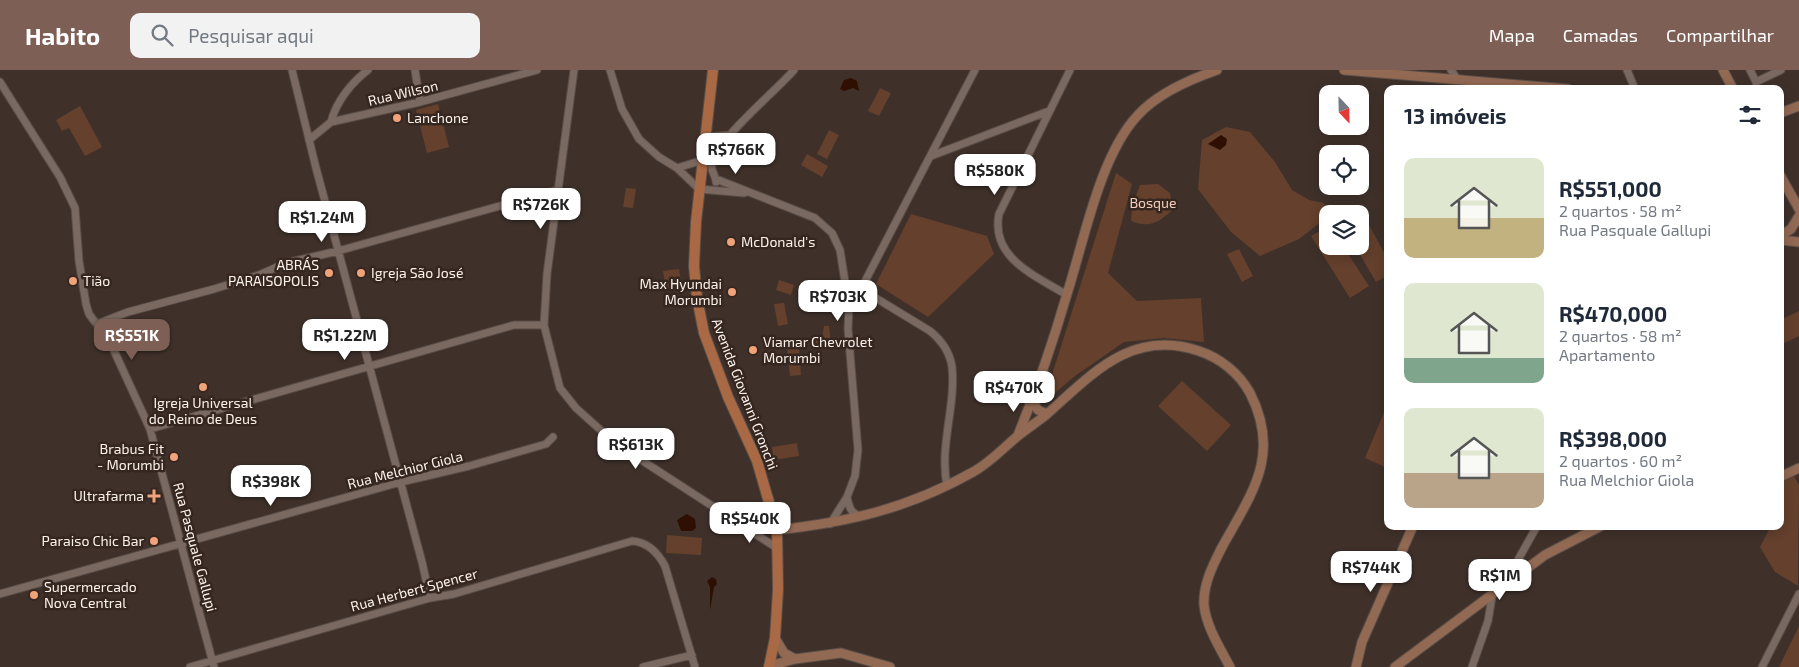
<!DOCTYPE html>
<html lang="pt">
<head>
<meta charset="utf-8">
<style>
  :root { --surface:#fff; --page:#f2f2f3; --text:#1f2937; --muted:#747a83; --accent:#7d5f55 }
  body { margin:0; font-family:"Exo 2",sans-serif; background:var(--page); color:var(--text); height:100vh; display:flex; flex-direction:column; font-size:19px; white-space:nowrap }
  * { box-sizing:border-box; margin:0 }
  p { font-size:16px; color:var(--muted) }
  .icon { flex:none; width:28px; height:28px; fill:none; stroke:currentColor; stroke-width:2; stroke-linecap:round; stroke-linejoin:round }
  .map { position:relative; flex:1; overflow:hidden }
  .details { position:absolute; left:1384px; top:15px; width:400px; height:445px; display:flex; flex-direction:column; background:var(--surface); border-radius:10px; box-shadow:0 2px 12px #0003 }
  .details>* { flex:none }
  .needle { width:32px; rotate:158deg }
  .buttons { position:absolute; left:1319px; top:15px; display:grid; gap:10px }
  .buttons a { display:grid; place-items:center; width:50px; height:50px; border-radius:10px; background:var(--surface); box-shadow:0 2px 12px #0003; font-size:25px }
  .price { position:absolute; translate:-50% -42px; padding:0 11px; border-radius:10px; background:#fff; color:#222; font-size:16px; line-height:32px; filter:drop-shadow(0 1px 2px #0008) }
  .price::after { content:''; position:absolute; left:50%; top:30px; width:15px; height:11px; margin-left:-8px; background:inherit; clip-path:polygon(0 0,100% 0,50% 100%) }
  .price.current { background:var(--accent); color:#fff }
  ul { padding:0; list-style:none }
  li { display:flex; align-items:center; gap:15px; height:125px; padding:0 20px }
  li span { display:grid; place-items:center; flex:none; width:140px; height:100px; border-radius:10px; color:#555 }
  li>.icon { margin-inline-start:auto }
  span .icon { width:60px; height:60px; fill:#fffc; stroke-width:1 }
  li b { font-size:21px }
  h2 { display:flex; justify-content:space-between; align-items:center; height:60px; padding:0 20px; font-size:21px }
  header { display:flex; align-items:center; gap:30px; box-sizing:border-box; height:70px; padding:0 25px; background:var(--accent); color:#fff }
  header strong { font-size:24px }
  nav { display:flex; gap:28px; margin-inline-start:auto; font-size:18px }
  .search { width:350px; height:45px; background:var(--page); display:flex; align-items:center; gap:12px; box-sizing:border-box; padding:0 18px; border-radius:10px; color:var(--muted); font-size:19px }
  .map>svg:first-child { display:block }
  .green { fill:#64402d }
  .water { fill:#2e0f01 }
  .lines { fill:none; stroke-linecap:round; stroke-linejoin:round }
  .street-casing { stroke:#594d47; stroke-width:9 }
  .secondary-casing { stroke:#594d47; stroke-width:11 }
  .primary-casing { stroke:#594d47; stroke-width:12 }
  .street { stroke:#7a6961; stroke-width:7 }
  .secondary { stroke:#926953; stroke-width:9 }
  .primary { stroke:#a96944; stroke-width:10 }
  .poi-dot { fill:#f0a27a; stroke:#352720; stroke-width:2 }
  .labels { text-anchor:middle; stroke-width:5; stroke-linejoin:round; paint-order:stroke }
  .street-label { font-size:14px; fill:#fcf2ed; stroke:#352720 }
  .poi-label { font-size:14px; fill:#fcf2ed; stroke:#352720; text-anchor:start }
  .park-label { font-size:14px; fill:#f4cebb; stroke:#352720 }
</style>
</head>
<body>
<header>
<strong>Habito</strong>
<div class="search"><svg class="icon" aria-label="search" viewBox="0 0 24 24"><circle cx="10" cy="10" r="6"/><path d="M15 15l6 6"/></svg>Pesquisar aqui</div>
<nav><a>Mapa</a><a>Camadas</a><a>Compartilhar</a></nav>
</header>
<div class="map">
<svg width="1799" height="597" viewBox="0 0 1799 597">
  <rect width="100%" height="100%" fill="#3f312a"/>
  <path class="green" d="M880,18L891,23L879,46L868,41Z
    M438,34L449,77L427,83L416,40Z
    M80,36L102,77L85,86L69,58L62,61L56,50Z
    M1226,57L1250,62L1275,92L1292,120L1309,130L1324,133L1326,148L1299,169L1260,186L1231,162L1198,119L1202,70Z
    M829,60L839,65L827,89L817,84Z
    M807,84L828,96L822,107L801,95Z
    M1116,103L1132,114L1108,203L1137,231L1201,228L1204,272L1164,268L1124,272L1075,306L1043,333Z
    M1158,114L1170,123L1172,140C1159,153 1149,158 1131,151L1132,136L1140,115Z
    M626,118L636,119L633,138L623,137Z
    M1361,140L1387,188V206L1376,212L1355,176H1360V144H1354Z
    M911,144L987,166L994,184L928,247L876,214Z
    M1327,157L1328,176H1343L1369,216L1350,228L1311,166Z
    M1239,179L1253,206L1242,212L1227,184Z
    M679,199L682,217L666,220L663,201Z
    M779,210L794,215L791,225L776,220Z
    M784,233L788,254L778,256L774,234Z
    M1799,241V266L1780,275V250Z
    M824,256H829L831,274L809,275L808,270L822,268Z
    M799,278L801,305L790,306L787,279Z
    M1182,311L1231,355L1207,381L1158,336Z
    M1387,335L1388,398H1387L1365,388Z
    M797,373L799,386L773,390L772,377Z
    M1794,406L1799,415L1798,516L1775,502L1760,477L1771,456H1780V411Z
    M667,465L702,468L701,485L666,483Z
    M1799,556V597H1779Z"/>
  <path class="water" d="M851,8L857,11L859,21L853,18L844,21L840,19L844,10Z
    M1221,65L1227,69L1226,75L1220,80L1208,74Z
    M687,444L695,449L696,458L692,461H681L677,450Z
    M712,507L716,509L717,514L714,517L710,540V517L707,511Z"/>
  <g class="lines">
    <defs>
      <path id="street" d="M292,0L316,98L422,492L430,528
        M415,0L420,32
        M574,0L547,204L544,255L560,318L576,338L615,373L777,478
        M610,0L622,39L639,69L659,87L677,98L699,119L744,123
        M1451,0L1457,9
        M1627,0L1635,19
        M1750,0L1756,12L1757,19
        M0,12L60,107L75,138L79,191L86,234L89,244L110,272L150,359L214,597
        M1756,12L1781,0
        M331,52C336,32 351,13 368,0
        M706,67L730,65
        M309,70L331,52L420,32L537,0
        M931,86L1049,41
        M677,98L703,90
        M716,109L815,148L832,163L840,180L849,237L848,259L858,380L855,406L847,427L830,454
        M716,112C716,105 710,101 712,94C716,70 776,21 794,0
        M861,219L930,261C941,270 950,283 952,297C956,337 939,376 947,416
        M1067,225C1036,206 990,188 999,144L1070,0
        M849,237L861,219L975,0
        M97,254L128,242L214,219L259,205L286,193L338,181L557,120
        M150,359L514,255H544
        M847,427C849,437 851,445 862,446
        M742,455C760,456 763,444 770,430
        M1505,513L1537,456
        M0,524L401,412L469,396L546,374L553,367
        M190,597L430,528L454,524L632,471C648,472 658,483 665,496L695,597
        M643,597L692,585
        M1472,597L1488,551L1493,521
        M1762,597L1799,524"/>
      <path id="secondary" d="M1344,0L1568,19
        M1723,0L1733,19
        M1780,43L1799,36
        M1780,105L1799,139
        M1780,166L1791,159L1799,146
        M1780,170L1799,172
        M1032,330L1038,340L1047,344
        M1018,365C1037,319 1053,272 1067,224C1084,171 1100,85 1138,45C1157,24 1191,9 1217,0
        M1780,407L1799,398
        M777,460C850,452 909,438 973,402C991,392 1003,378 1019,365C1028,358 1037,352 1046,345C1092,304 1132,258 1199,281C1220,288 1239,303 1250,323C1282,386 1251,424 1221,479C1212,497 1203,515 1204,535C1206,556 1220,578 1230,597
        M775,568L784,583L795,589
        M769,596L795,589L841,583L890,597
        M1356,597L1362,572L1413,456
        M1395,597L1545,485L1601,456"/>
      <path id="primary" d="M713,0L696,152L694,196L697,228L704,263L728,327L757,391L777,460L778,520L775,568L769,597"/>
    </defs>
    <use href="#street" class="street-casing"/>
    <use href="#secondary" class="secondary-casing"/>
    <use href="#primary" class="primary-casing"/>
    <use href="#street" class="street"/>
    <use href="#secondary" class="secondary"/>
    <use href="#primary" class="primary"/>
  </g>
  <g class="poi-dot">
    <circle cx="397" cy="48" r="5"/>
    <circle cx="731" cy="172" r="5"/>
    <circle cx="329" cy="203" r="5"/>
    <circle cx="361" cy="203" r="5"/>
    <circle cx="73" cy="211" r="5"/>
    <circle cx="732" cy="222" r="5"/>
    <circle cx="753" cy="280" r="5"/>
    <circle cx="203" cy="317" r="5"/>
    <circle cx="174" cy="387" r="5"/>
    <path d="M151.5 418.5h5v5h5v5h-5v5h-5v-5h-5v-5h5z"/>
    <circle cx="154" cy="471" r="5"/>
    <circle cx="34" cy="525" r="5"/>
  </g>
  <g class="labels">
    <g class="street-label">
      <text transform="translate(403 23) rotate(-13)" y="5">Rua Wilson</text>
      <text transform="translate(745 324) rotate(69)" y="5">Avenida Giovanni Gronchi</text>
      <text transform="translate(405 400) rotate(-14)" y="5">Rua Melchior Giola</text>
      <text transform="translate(195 477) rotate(75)" y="5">Rua Pasquale Gallupi</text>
      <text transform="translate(414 520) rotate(-15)" y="5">Rua Herbert Spencer</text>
    </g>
    <g class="poi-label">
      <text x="407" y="53">Lanchone</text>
      <text x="741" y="177">McDonald's</text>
      <text x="319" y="200" text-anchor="end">ABRÁS<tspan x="319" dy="16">PARAISOPOLIS</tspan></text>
      <text x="371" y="208">Igreja São José</text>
      <text x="83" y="216">Tião</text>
      <text x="722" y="219" text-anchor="end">Max Hyundai<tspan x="722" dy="16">Morumbi</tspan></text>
      <text x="763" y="277">Viamar Chevrolet<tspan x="763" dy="16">Morumbi</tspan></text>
      <text x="203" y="338" text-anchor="middle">Igreja Universal<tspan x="203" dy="16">do Reino de Deus</tspan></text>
      <text x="164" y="384" text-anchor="end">Brabus Fit<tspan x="164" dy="16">- Morumbi</tspan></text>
      <text x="144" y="431" text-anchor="end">Ultrafarma</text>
      <text x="144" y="476" text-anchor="end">Paraiso Chic Bar</text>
      <text x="44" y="522">Supermercado<tspan x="44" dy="16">Nova Central</tspan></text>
    </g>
    <g class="park-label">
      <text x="1153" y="138">Bosque</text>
    </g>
  </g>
</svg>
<div class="buttons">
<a><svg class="needle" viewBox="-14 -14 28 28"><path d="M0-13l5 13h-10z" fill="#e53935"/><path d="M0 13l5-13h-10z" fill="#747a83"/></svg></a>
<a><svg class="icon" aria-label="locate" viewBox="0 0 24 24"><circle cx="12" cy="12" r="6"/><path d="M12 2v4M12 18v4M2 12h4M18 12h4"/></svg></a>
<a><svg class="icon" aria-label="layers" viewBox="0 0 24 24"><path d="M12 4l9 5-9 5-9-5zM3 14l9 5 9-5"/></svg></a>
</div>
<b class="price" style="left:736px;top:105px">R$766K</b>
<b class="price" style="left:995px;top:126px">R$580K</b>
<b class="price" style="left:541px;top:160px">R$726K</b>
<b class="price" style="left:322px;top:173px">R$1.24M</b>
<b class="price" style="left:838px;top:252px">R$703K</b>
<b class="price current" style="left:132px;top:291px">R$551K</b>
<b class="price" style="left:345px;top:291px">R$1.22M</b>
<b class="price" style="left:1014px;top:343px">R$470K</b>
<b class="price" style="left:636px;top:400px">R$613K</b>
<b class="price" style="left:271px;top:437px">R$398K</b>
<b class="price" style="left:750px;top:474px">R$540K</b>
<b class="price" style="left:1371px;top:523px">R$744K</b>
<b class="price" style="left:1500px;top:531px">R$1M</b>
<section class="details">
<h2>13 imóveis<svg class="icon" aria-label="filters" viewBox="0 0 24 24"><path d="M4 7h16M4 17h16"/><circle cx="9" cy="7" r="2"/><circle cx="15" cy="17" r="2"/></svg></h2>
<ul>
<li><span style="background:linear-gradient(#dfe7d0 60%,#c2b280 0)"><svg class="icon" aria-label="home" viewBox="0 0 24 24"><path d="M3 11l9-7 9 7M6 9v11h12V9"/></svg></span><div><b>R$551,000</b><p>2 quartos · 58 m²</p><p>Rua Pasquale Gallupi</p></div></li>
<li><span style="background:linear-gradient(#dfe7d0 75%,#7fa58c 0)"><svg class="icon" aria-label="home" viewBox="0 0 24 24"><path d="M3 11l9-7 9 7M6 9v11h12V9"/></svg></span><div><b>R$470,000</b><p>2 quartos · 58 m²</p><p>Apartamento</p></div></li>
<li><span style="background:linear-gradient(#dfe7d0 65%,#b9a48a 0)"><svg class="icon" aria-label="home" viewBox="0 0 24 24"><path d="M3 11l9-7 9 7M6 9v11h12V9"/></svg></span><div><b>R$398,000</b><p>2 quartos · 60 m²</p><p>Rua Melchior Giola</p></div></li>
</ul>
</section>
</div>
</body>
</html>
